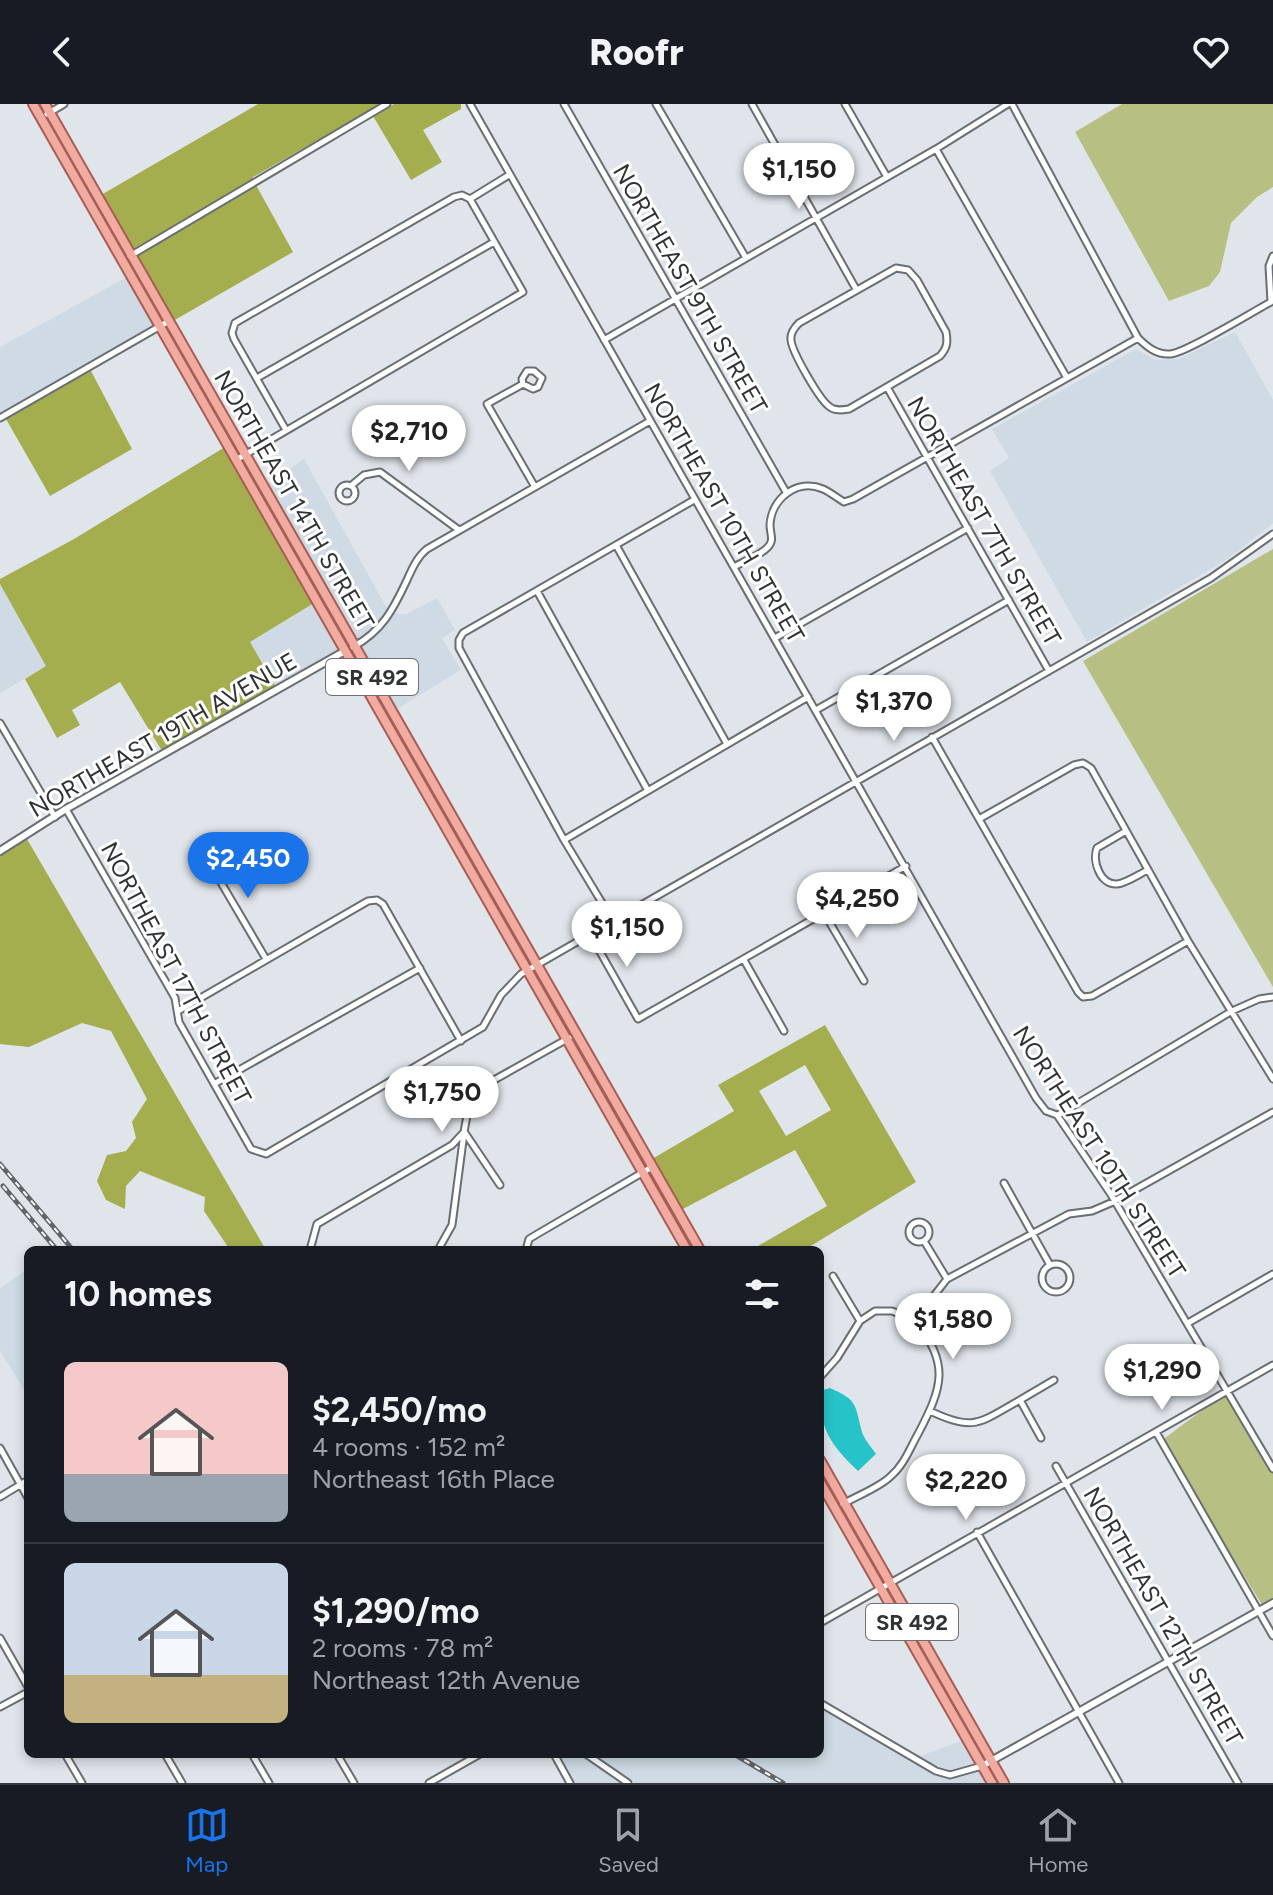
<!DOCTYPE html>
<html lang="en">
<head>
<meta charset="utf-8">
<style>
  :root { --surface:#171b24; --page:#20242c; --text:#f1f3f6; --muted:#9ea1a6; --line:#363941; --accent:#1a73e8 }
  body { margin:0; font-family:Figtree,sans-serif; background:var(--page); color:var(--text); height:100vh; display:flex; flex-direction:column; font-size:30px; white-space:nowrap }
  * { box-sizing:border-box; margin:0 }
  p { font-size:26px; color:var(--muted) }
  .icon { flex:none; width:44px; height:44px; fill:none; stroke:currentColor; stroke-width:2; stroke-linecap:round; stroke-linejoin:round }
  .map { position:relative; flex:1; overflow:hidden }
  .side { position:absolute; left:24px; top:1142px; width:800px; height:512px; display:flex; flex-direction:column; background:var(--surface); border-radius:12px; box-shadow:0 4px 12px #0003 }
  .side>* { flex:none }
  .price { position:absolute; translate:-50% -68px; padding:0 18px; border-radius:28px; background:#fff; color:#222; font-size:26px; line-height:52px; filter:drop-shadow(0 2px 4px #0008) }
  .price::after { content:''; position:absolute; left:50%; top:48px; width:24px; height:18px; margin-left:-12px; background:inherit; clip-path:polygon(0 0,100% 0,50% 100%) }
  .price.selected { background:var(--accent); color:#fff }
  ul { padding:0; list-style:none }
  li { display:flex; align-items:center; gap:24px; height:200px; padding:0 40px }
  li+li { border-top:2px solid var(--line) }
  li span { display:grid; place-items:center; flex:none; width:224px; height:160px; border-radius:12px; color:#555 }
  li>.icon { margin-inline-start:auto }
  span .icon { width:96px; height:96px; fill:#fffc; stroke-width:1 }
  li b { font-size:34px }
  h2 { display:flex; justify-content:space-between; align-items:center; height:96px; padding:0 40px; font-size:34px }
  header { display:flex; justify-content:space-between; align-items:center; height:104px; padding:0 40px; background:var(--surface); font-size:36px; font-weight:800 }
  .dock { display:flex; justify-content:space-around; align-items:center; height:112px; border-top:2px solid var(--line); background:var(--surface); font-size:22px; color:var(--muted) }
  .dock a { display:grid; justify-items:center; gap:4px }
  .dock .selected { color:var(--accent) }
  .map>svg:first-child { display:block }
  .built { fill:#cfdae4 }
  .green { fill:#b7bf83 }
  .forest { fill:#a4ae4f; fill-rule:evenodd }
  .water { fill:#26c3c9 }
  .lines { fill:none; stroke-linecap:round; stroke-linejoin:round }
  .minor-casing { stroke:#696e72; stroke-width:9 }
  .tertiary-casing { stroke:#696e72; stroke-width:10 }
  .primary-casing { stroke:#a85d53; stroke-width:12 }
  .minor { stroke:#fff; stroke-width:5 }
  .tertiary { stroke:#fff; stroke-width:6 }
  .primary { stroke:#f2aba1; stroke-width:8 }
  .rail-casing { stroke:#616568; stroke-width:5 }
  .rail { stroke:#fff; stroke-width:2; stroke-dasharray:6; stroke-linecap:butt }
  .labels { text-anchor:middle; stroke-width:6; stroke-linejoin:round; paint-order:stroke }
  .shield { fill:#fff; stroke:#6e7072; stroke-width:2 }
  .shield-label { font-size:22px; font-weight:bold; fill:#303335 }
  .street-label { font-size:24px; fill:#303335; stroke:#fff }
</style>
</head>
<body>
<header><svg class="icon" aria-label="back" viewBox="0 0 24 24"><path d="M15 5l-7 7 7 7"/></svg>Roofr<svg class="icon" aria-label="heart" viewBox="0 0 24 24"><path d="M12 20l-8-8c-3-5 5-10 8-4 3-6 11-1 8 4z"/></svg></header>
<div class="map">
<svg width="1273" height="1679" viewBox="0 0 1273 1679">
  <rect width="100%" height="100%" fill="#e0e5eb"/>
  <path class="built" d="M127,173L155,221L0,311V243Z
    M1235,228L1273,296V419L1229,454L1087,538L990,367L1009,354L992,325L1136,245L1155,256L1179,255Z
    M304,355L389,508L379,521L356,537L266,380Z
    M0,480L47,562L0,589Z
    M437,494L455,526L442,534L461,566L395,606L359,543L383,525L395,510H407Z
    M314,499L340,546L275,582L249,538Z
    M28,1165V1292L0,1247V1184Z
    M820,1603L934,1670L950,1674L980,1666L988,1679H634L592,1650H820Z
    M963,1636L977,1660L951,1668L938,1664L918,1653Z
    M558,1650H580L622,1679H575Z"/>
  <path class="green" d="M1122,0H1273V83L1257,93L1231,119L1220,168L1209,182L1169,197L1075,28Z
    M1273,445V883L1083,557Z
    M1229,1286L1273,1365V1499L1264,1504L1161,1337Z"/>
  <path class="forest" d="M258,0H381L253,73V76L133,147L101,91Z
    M394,0H461V5L423,26L442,58L411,76L373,12Z
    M256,81L293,148L173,217L136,153Z
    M90,265L132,345L50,392L6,315Z
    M225,343L314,499L250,538L275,582L162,647L120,578L72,606L80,621L57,634L25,575L46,562L0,480V475L74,435Z
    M27,735L266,1146H230L204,1107L205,1093L140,1067L126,1082L125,1105L106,1096L97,1077L107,1051L126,1047L136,1034L132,1018L147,995L111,927L82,919L29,943L0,940V751Z
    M825,921L916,1078L804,1146H751L827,1102L795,1046L681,1106L652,1055L734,1007L718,981ZM805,961L831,1006L786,1032L759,987Z"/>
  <path class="water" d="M830,1284C858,1296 855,1301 862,1328C864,1335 872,1344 876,1350L858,1367C830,1340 820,1326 820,1287Z"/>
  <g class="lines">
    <defs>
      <path id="minor" d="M470,0L1036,994L1046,1007L1057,1011L1110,1089L1273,1365
        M564,0L786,388
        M656,0L746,154
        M752,0L856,185
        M845,0L887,73
        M1012,0L1138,234
        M47,10L64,0
        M936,45L1067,274
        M130,152L387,0
        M896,164L908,166L917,176L946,228C948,239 947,244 940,252L849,305C842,306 835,307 830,303C820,297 792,248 791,236C790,229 794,224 799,219Z
        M604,236L936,45L1008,0
        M257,274L494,138
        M523,280L522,275L527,267H534L542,274L538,283L533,285L523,280L487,300L535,383
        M887,283L1049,567
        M0,314L169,217
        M286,326L234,235L232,229L235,219L454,93L462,91L470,95L509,71
        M236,356L523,188L470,95
        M339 389a8 8 0 1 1 16 0a8 8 0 1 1-16 0Z
        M352,381L364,371L380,368L459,426
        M616,441L727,640
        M734,463C744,457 759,452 767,444C775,437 770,430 770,421C771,395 797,374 823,385C830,388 837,394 844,398L853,395L1138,234C1147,243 1157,251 1170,250C1186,249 1252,208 1271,198L1269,162L1273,152
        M537,487L647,685
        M775,534L968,424
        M353,543C382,527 393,506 407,476C412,465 417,453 427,445L650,317
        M816,606L1009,496
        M0,619L55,713
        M932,633L1078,888L1083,893L1092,892L1188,837
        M66,705L175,894L179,918L251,1045L266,1050L483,923L501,891L521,870L1211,474L1273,430
        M979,715L1074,661L1083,659L1091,664L1188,837L1273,975
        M1126,727L1097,744C1092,757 1100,781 1117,780C1127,779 1139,770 1148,766
        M564,736L808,593
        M203,759L216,770L266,855
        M824,809L864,877
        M613,817L564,736L459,544V536L463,529L694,396
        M590,830L638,915L906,762
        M744,856L784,927
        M178,907L368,797L377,796L383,800L461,937
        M214,980L420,864
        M1058,1011L1232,907L1259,895L1273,893
        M465,1029L500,1081
        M1004,1079L1050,1161
        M909 1128a10 10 0 1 1 20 0a10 10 0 1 1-20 0Z
        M924,1137L947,1175
        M310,1146L317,1120L452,1041L464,1028L468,1006L485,981L569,934
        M438,1146L452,1121L464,1029
        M526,1146L529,1135L539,1129L652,1063
        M1042 1174a14 14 0 1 1 28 0a14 14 0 1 1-28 0Z
        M833,1172L860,1217
        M1188,1219L1273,1170
        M820,1273L837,1254L860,1217L875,1207H892L915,1216L947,1175L1069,1110L1092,1107L1113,1098L1273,1008
        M930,1307C974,1328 979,1319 1020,1296
        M1156,1328L1273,1532
        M1041,1334L1020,1296L1054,1276
        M0,1344L28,1394
        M1056,1362L1238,1679
        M0,1393L28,1376
        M843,1400C858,1391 879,1384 891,1372C904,1361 910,1344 918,1330C943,1282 950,1261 915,1216
        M977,1428L1119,1679
        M820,1519L1273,1261
        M0,1534L28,1583
        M820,1599L936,1667L950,1671L982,1662
        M0,1603L28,1588
        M65,1650L82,1679
        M165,1650L182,1679
        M252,1650L269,1679
        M337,1650L354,1679
        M554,1650L570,1679
        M586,1650L628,1679
        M429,1679L480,1650"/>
      <path id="tertiary" d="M0,747L66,705L345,547
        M982,1662L1273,1499"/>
      <path id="primary" d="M33,0L687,1146
        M45,0L700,1146
        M820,1356L1004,1679
        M820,1378L992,1679"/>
    </defs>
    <use href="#minor" class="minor-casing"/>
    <use href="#tertiary" class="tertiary-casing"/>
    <use href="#primary" class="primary-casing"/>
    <use href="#minor" class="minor"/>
    <use href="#tertiary" class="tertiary"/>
    <use href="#primary" class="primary"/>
    <defs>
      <path id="rail" d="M0,1060L73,1146
        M3,1082L57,1146
        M734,1650L783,1679"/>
    </defs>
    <use href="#rail" class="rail-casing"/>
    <use href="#rail" class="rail"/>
  </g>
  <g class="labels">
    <g class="shield">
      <rect x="326" y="555" width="92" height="36" rx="6"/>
      <rect x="866" y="1500" width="92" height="36" rx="6"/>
    </g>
    <g class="shield-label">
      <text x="372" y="581">SR 492</text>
      <text x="912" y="1526">SR 492</text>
    </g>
    <g class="street-label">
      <text transform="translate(690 185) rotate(60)" y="8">NORTHEAST 9TH STREET</text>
      <text transform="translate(294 396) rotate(60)" y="8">NORTHEAST 14TH STREET</text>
      <text transform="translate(724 409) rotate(60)" y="8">NORTHEAST 10TH STREET</text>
      <text transform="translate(984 417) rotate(60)" y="8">NORTHEAST 7TH STREET</text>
      <text transform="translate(163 631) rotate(-30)" y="8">NORTHEAST 19TH AVENUE</text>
      <text transform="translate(176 869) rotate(62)" y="8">NORTHEAST 17TH STREET</text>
      <text transform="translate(1099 1048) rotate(57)" y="8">NORTHEAST 10TH STREET</text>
      <text transform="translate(1163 1512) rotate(60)" y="8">NORTHEAST 12TH STREET</text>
    </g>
  </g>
</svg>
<b class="price" style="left:799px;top:107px">$1,150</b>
<b class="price" style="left:409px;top:369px">$2,710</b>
<b class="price" style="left:894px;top:639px">$1,370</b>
<b class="price selected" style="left:248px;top:796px">$2,450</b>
<b class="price" style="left:857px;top:836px">$4,250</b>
<b class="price" style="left:627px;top:865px">$1,150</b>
<b class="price" style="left:442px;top:1030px">$1,750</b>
<b class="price" style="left:953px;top:1257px">$1,580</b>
<b class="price" style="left:1162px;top:1308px">$1,290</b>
<b class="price" style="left:966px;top:1418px">$2,220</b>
<section class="side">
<h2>10 homes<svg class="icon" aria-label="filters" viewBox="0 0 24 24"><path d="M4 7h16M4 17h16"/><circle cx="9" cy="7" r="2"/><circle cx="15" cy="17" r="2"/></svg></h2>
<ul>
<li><span style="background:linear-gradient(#f6c9c9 70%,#9aa5b1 0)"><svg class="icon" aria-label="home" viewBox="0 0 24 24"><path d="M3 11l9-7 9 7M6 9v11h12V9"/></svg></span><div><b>$2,450/mo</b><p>4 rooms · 152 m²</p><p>Northeast 16th Place</p></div></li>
<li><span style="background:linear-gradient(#c9d6e8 70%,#c2b280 0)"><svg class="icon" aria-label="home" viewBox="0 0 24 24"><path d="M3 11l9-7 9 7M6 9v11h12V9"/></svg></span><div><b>$1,290/mo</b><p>2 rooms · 78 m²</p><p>Northeast 12th Avenue</p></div></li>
</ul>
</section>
</div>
<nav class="dock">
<a class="selected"><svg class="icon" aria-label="map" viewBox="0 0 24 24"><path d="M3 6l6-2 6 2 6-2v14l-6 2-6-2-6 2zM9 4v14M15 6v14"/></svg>Map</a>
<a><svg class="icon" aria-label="saved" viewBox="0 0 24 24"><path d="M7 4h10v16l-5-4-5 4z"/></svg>Saved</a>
<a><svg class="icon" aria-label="home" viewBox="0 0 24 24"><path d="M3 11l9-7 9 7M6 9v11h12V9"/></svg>Home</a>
</nav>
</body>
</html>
